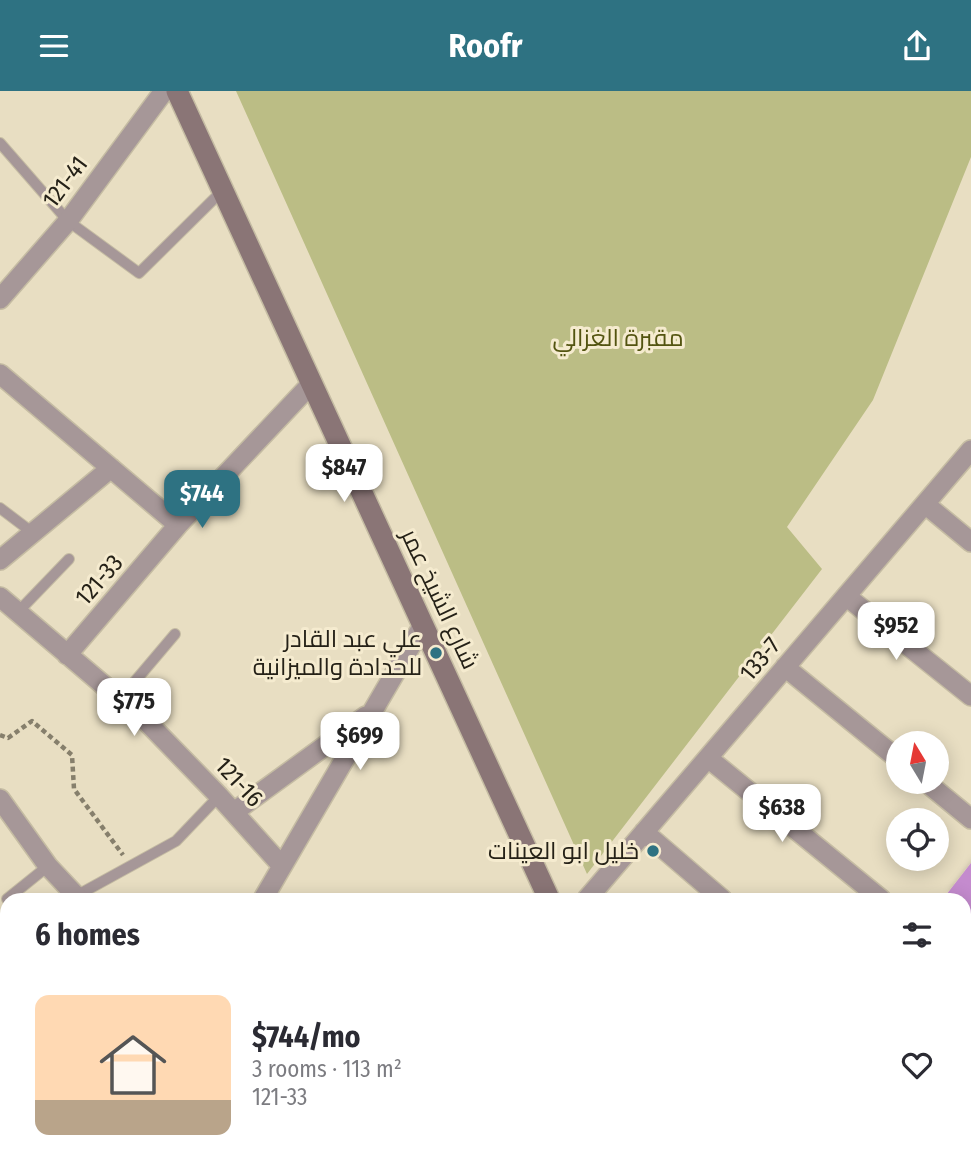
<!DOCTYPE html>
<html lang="en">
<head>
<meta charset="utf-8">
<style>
  :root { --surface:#fff; --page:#f7f7f7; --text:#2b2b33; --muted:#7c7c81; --line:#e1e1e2; --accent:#2e7282 }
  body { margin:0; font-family:"Fira Sans Condensed",Cairo,sans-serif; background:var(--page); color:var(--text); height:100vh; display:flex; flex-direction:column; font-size:26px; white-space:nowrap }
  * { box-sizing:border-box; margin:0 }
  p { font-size:23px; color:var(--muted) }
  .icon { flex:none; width:38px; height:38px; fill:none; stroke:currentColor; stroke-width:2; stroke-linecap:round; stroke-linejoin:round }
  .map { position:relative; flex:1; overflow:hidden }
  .side { position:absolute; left:0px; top:802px; width:971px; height:275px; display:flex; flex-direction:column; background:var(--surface); border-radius:21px 21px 0 0; box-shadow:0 4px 18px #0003 }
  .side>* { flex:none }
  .needle { width:46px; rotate:350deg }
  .tools { position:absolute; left:886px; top:640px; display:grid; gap:14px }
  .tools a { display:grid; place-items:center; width:63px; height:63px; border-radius:50%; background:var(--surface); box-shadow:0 4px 18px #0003; font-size:35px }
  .price { position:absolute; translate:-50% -60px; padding:0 16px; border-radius:14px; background:#fff; color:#222; font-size:23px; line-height:46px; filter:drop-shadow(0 2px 4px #0008) }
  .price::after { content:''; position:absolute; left:50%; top:42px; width:21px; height:16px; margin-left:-10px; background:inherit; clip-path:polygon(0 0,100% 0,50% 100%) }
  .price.active { background:var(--accent); color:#fff }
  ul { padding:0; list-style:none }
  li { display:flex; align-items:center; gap:21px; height:175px; padding:0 35px }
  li+li { border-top:2px solid var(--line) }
  li span { display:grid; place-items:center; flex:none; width:196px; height:140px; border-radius:14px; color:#555 }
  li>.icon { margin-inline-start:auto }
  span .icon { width:84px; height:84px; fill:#fffc; stroke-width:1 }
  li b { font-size:30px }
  h2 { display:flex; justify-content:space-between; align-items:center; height:84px; padding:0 35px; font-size:30px }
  header { display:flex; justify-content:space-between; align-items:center; height:91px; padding:0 35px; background:var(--accent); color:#fff; font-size:32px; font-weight:700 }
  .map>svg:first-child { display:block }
  .green { fill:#bbbd85 }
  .building { fill:#c48bce; filter:url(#shadow) }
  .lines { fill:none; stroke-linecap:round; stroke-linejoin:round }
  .lane-casing { stroke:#c5bca3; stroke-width:12 }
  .street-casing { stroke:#c5bca3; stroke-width:22 }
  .secondary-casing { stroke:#c5bca3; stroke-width:24 }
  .path { stroke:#867f6c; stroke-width:4.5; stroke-dasharray:5 3.5; stroke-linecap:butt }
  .lane { stroke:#a69798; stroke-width:10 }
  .street { stroke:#a69798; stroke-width:19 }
  .secondary { stroke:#8a7576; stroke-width:21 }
  .poi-dot { fill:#2e7282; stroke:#f5ebcf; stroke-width:2.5 }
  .labels { text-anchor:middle; stroke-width:6; stroke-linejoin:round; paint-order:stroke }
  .street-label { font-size:24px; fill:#252117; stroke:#f5ebcf }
  .park-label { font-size:24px; fill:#535410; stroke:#f5ebcf }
  .poi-label { font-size:24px; fill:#252117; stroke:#f5ebcf; text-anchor:end }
</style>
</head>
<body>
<header><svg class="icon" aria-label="menu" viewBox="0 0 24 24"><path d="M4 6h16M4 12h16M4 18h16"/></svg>Roofr<svg class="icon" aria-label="share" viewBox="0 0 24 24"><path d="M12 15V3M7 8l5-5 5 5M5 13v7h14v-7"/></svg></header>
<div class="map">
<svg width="971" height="1075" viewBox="0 0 971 1075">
  <defs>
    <filter id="shadow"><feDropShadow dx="6" dy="-6" stdDeviation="3.5" flood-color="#0004"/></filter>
  </defs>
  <rect width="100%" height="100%" fill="#e8dec2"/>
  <path class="green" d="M236,0H971V66L873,309L787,436L822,478L587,783Z"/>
  <path class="building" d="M971,772V858L964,853V808H943Z"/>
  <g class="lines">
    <defs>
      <path id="lane" d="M0,52L68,130L139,182L223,99
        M0,417L33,442
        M17,522L69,468
        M120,608L175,543
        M76,805L176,750L219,705
        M7,808L48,775
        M813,1069L820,1075
        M0,1073L10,1069"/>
      <path id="street" d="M0,208L68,130L164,0
        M0,283L178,434
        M925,413L971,451
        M0,469L111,377
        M846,505L971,605
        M0,506L147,631L219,705L282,775
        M67,564L178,434L312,292
        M785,576L898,668
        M708,667L881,808
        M926,691L971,728
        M0,708L48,775L79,808
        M234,721L366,625
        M644,741L722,808
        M263,808L423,534
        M587,808L971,359
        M964,876L971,881
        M964,933L971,924
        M0,959L7,952
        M0,972L7,985
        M964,1018L971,1024
        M49,1069L51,1075
        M147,1069L155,1075
        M300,1075L306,1069
        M458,1075L464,1069
        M848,1075L852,1069"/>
      <path id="secondary" d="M177,0L549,808
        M665,1069L667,1075"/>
    </defs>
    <use href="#lane" class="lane-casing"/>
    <use href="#street" class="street-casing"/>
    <use href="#secondary" class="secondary-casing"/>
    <path class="path" d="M0,644L8,647L32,630L72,664L74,698L123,764"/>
    <use href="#lane" class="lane"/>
    <use href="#street" class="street"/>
    <use href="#secondary" class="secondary"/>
  </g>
  <g class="poi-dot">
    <circle cx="436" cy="562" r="7"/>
    <circle cx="653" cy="760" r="7"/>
  </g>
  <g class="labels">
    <g class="street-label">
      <text transform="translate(65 91) rotate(-53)" y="8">121-41</text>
      <text transform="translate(99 489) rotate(-49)" y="8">121-33</text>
      <text transform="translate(440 508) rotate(65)" y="8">شارع الشيخ عمر</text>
      <text transform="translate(760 568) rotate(-50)" y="8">133-7</text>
      <text transform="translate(239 691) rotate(47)" y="8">121-16</text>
    </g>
    <g class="park-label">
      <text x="618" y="255">مقبرة الغزالي</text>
    </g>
    <g class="poi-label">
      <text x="422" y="556">علي عبد القادر<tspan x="422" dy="28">للحدادة والميزانية</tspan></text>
      <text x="639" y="768">خليل ابو العينات</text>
    </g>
  </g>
</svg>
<div class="tools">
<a><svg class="needle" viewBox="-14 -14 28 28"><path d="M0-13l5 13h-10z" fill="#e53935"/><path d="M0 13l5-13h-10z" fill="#7c7c81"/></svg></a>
<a><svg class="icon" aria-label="locate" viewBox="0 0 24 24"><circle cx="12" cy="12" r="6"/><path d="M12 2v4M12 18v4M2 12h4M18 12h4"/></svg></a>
</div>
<b class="price" style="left:344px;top:413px">$847</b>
<b class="price active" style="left:202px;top:439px">$744</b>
<b class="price" style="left:896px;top:571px">$952</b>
<b class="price" style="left:134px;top:647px">$775</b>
<b class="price" style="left:360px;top:681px">$699</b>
<b class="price" style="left:782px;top:753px">$638</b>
<section class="side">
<h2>6 homes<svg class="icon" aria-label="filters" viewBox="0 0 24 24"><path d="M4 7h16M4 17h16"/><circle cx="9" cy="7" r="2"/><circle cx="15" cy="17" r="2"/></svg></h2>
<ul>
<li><span style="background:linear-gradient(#ffd9b3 75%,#b9a48a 0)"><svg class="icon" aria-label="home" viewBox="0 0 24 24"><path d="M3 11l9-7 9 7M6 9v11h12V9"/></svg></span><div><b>$744/mo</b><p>3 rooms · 113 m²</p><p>121-33</p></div><svg class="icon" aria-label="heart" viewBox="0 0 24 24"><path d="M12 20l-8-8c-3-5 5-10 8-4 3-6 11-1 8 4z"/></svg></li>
</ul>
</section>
</div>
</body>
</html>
